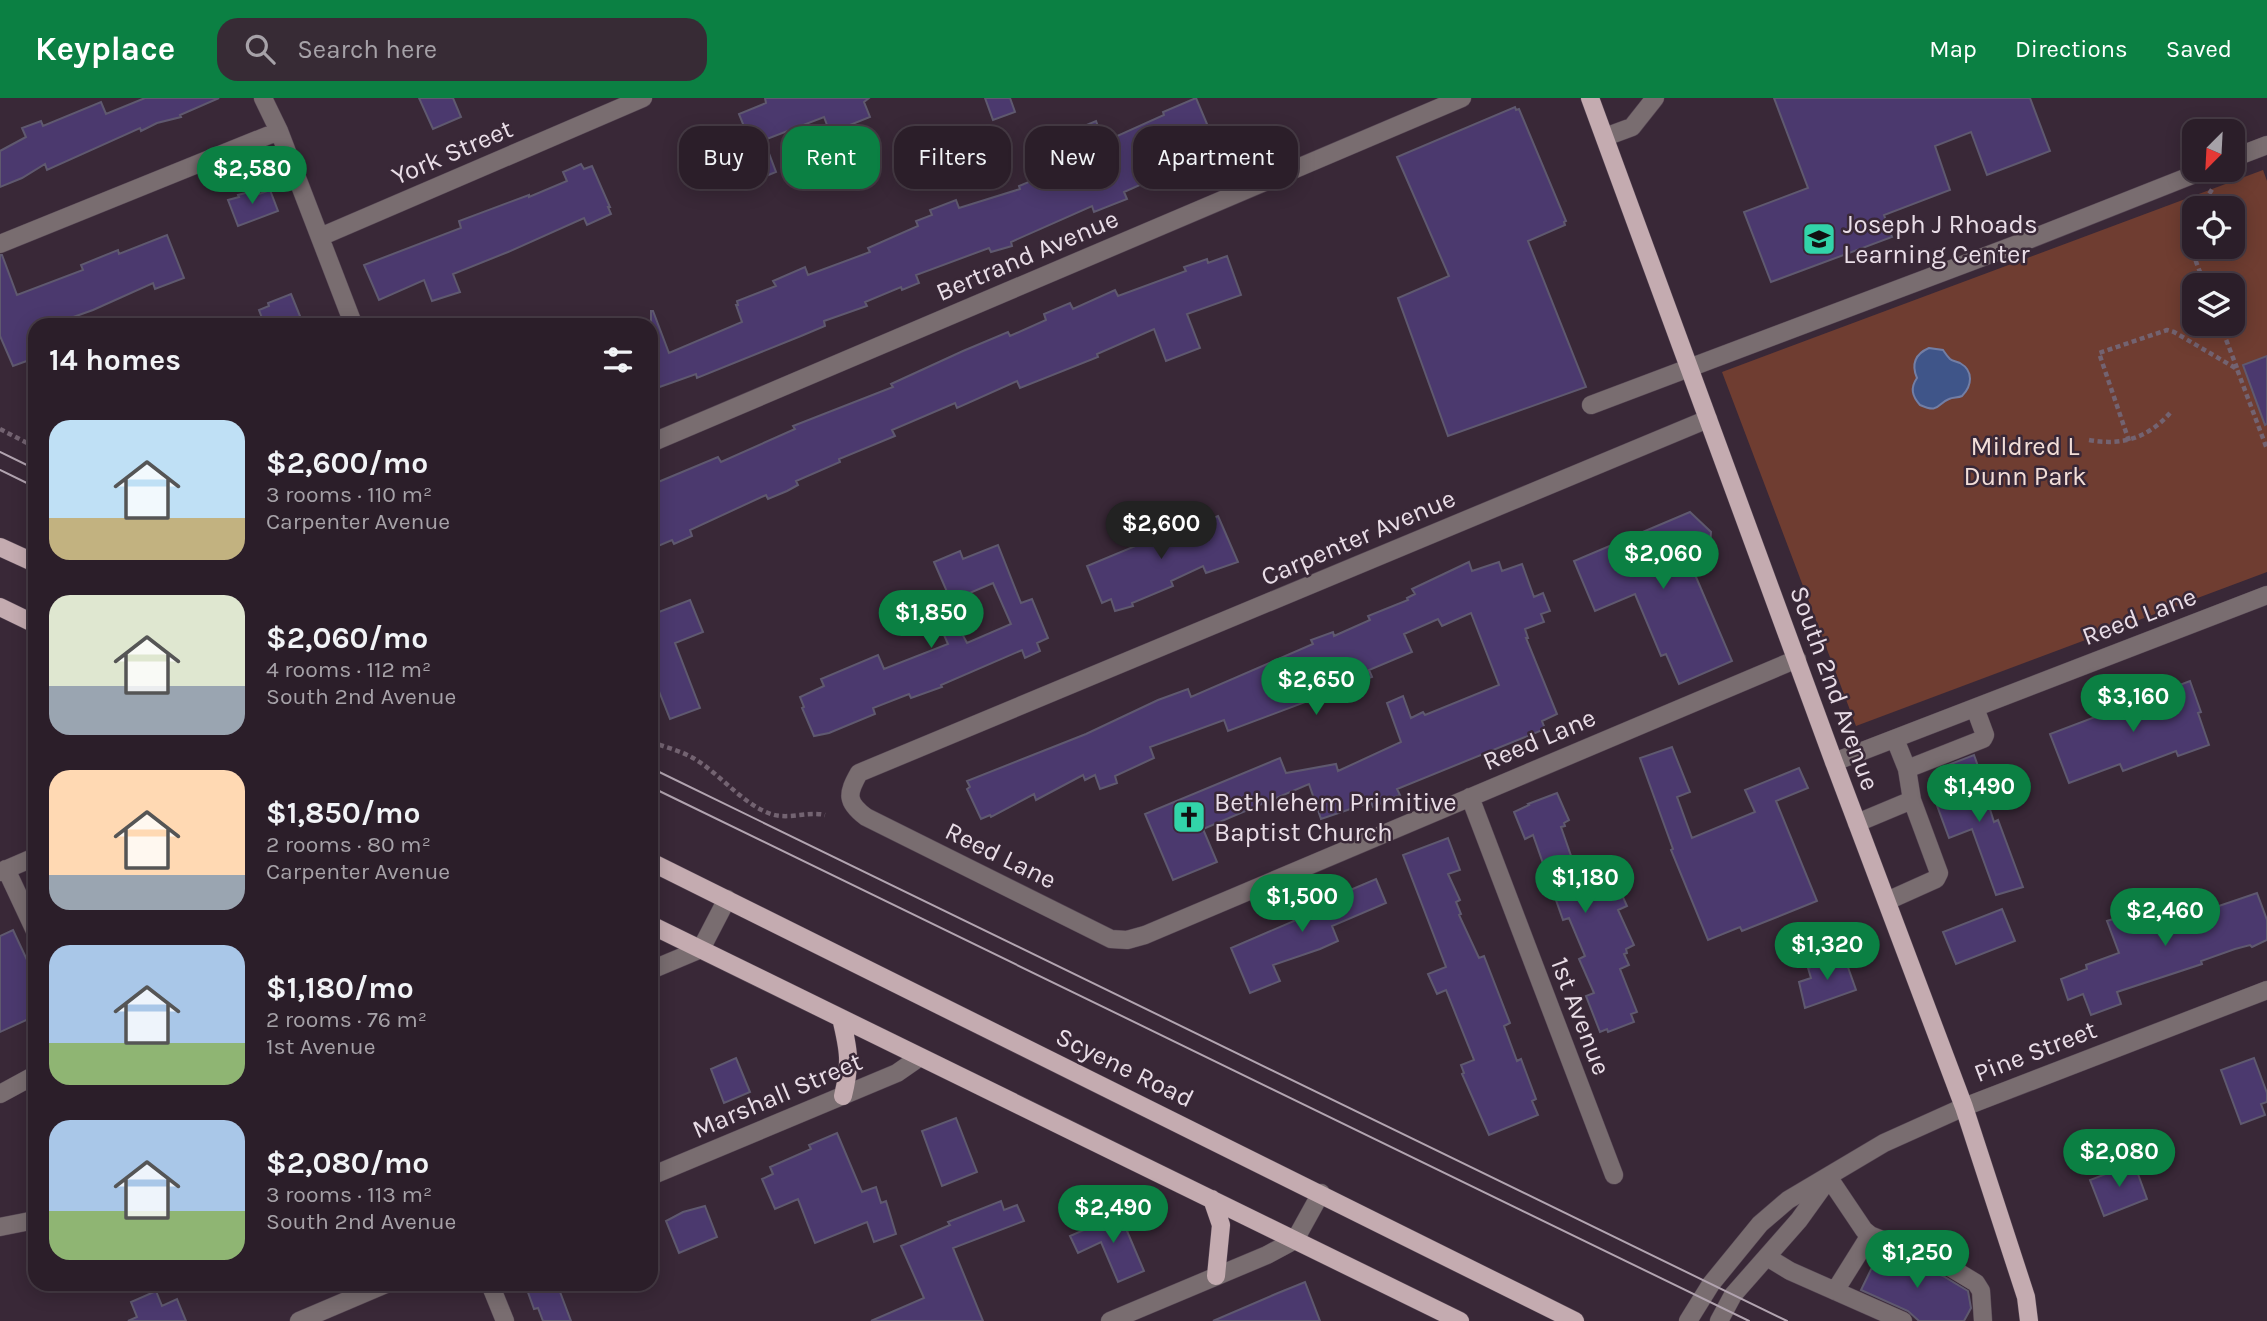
<!DOCTYPE html>
<html lang="en">
<head>
<meta charset="utf-8">
<style>
  :root { --surface:#2b1e29; --page:#372b35; --text:#f1f3f6; --muted:#a6a2a8; --line:#473c46; --accent:#0b8043 }
  body { margin:0; font-family:Karla,sans-serif; background:var(--page); color:var(--text); height:100vh; display:flex; flex-direction:column; font-size:26px; white-space:nowrap }
  * { box-sizing:border-box; margin:0 }
  p { font-size:23px; color:var(--muted) }
  .icon { flex:none; width:38px; height:38px; fill:none; stroke:currentColor; stroke-width:2; stroke-linecap:round; stroke-linejoin:round }
  .map { position:relative; flex:1; overflow:hidden }
  .panel { position:absolute; left:28px; top:220px; width:630px; height:973px; display:flex; flex-direction:column; background:var(--surface); border-radius:21px; box-shadow:0 4px 18px #0003,0 0 0 2px var(--line) }
  .panel>* { flex:none }
  .top-card { position:absolute; left:679px; top:28px; width:665px; height:63px; display:flex; gap:14px }
  .needle { width:46px; rotate:204deg }
  .buttons { position:absolute; left:2182px; top:21px; display:grid; gap:14px }
  .buttons a { display:grid; place-items:center; width:63px; height:63px; border-radius:14px; background:var(--surface); box-shadow:0 4px 18px #0003,0 0 0 2px var(--line); font-size:35px }
  .price { position:absolute; translate:-50% -60px; padding:0 16px; border-radius:24px; background:var(--accent); color:#fff; font-size:23px; line-height:46px; filter:drop-shadow(0 2px 4px #0008) }
  .price::after { content:''; position:absolute; left:50%; top:42px; width:21px; height:16px; margin-left:-10px; background:inherit; clip-path:polygon(0 0,100% 0,50% 100%) }
  .price.active { background:#222; color:#fff }
  ul { padding:0; list-style:none }
  li { display:flex; align-items:center; gap:21px; height:175px; padding:0 21px }
  li span { display:grid; place-items:center; flex:none; width:196px; height:140px; border-radius:21px; color:#555 }
  li>.icon { margin-inline-start:auto }
  span .icon { width:84px; height:84px; fill:#fffc; stroke-width:1 }
  li b { font-size:30px }
  h2 { display:flex; justify-content:space-between; align-items:center; height:84px; padding:0 21px; font-size:30px }
  .tag { padding:0 24px; border-radius:21px; background:var(--surface); box-shadow:0 4px 18px #0003,0 0 0 2px var(--line); font-size:24px; line-height:63px }
  .tag.active { background:var(--accent); color:#fff }
  header { display:flex; align-items:center; gap:42px; box-sizing:border-box; height:98px; padding:0 35px; background:var(--accent); color:#fff }
  header strong { font-size:33px }
  nav { display:flex; gap:38px; margin-inline-start:auto; font-size:24px }
  .search { width:490px; height:63px; background:var(--page); display:flex; align-items:center; gap:18px; box-sizing:border-box; padding:0 24px; border-radius:21px; color:var(--muted); font-size:26px }
  .map>svg:first-child { display:block }
  .green { fill:#6f3d31; fill-rule:evenodd }
  .water { fill:#3f5589; stroke:#727ea5; stroke-width:2 }
  .building { fill:#4b396e; stroke:#5f596f; stroke-width:2 }
  .lines { fill:none; stroke-linecap:round; stroke-linejoin:round }
  .minor-casing { stroke:#554553; stroke-width:19 }
  .major-casing { stroke:#554553; stroke-width:19 }
  .path { stroke:#736371; stroke-width:4.5; stroke-dasharray:5 3.5; stroke-linecap:butt }
  .minor { stroke:#796d70; stroke-width:18 }
  .major { stroke:#c4abb0; stroke-width:18 }
  .tram { stroke:#b2a4b0; stroke-width:2 }
  .labels { text-anchor:middle; stroke-width:5; stroke-linejoin:round; paint-order:stroke }
  .street-label { font-size:26px; fill:#e9dde7; stroke:#392837 }
  .poi-label { font-size:26px; fill:#e9dde7; stroke:#392837; text-anchor:start }
  .park-label { font-size:26px; fill:#f2ded8; stroke:#392837 }
</style>
</head>
<body>
<header>
<strong>Keyplace</strong>
<div class="search"><svg class="icon" aria-label="search" viewBox="0 0 24 24"><circle cx="10" cy="10" r="6"/><path d="M15 15l6 6"/></svg>Search here</div>
<nav><a>Map</a><a>Directions</a><a>Saved</a></nav>
</header>
<div class="map">
<svg width="2267" height="1223" viewBox="0 0 2267 1223">
  <rect width="100%" height="100%" fill="#392837"/>
  <path class="green" d="M2263,72L2267,83V474L1856,628L1722,274ZM2194,110H2233V149H2194ZM2194,187H2233V226H2194Z"/>
  <path class="water" d="M1929,250L1943,252C1945,255 1947,258 1950,261C1952,263 1956,263 1960,265C1974,273 1972,288 1962,298C1958,300 1953,299 1949,301C1936,306 1940,316 1920,307C1912,298 1910,290 1917,280C1911,266 1915,256 1929,250Z"/>
  <path class="building" d="M145,0H219L180,17L181,19L157,25L141,33L140,30L47,72L45,66L22,80L0,89V53L26,39L22,30L41,23L43,28L101,4L106,16Z
    M419,0H453L461,19L433,31Z
    M765,0H869L864,4L870,19L830,35L824,19L764,42L776,74L736,90L721,50L728,47L725,38L745,31L739,16L766,5Z
    M985,0H1010L1015,14L993,22Z
    M1196,0L1218,52L1124,94L1127,101L1094,114L1092,108L1011,144L1012,148L991,154L989,150L916,177L919,185L902,192L901,189L865,204L867,208L824,223L825,228L801,238L697,280L696,276L651,292V213H653L669,255L742,224L736,207H738L737,203L776,188L773,183L805,169L808,177L870,154L868,150L918,128L916,123L932,117L930,112L956,102L959,110L1020,91L1019,88L1050,75L1057,91L1089,78L1072,33L1096,23L1104,44L1164,17L1163,14Z
    M1774,0H2030L2050,53L1987,77L1971,34L1935,48L1950,92L1884,117L1892,139L1771,184L1744,114L1808,90Z
    M1515,9L1516,12L1519,11L1566,123L1564,124L1565,127L1528,143L1586,289L1448,338L1398,200L1449,178L1397,59Z
    M581,66L584,71L592,68L610,109H608L611,116L587,127L584,120L508,154L453,176L460,194L432,203L424,182L379,202L364,167L461,130L459,123L529,97V99L567,83L563,74Z
    M257,92L259,96L270,92L278,113L238,128L228,102L239,99L238,97Z
    M167,137L184,180L155,191L153,185L93,212L48,228H35V260L13,268L0,238V157H2L17,197L83,172L81,167L118,152L119,156Z
    M1227,158L1241,197L1187,216L1200,250L1166,263L1154,231L1097,256L1098,259L1020,290L1017,283L957,310L955,305L892,332L895,338L839,361L840,364L796,383L798,387L787,393L768,401L766,397L690,432L692,438L674,446L672,442L651,451V426L656,424L651,409V387L718,359L721,364L795,331L793,328L893,289L891,286L963,253L1008,234L1010,238L1046,222L1044,216L1070,205L1073,211L1115,192L1118,198L1186,173L1184,169L1207,161L1208,165Z
    M291,196L302,223L288,228H265L259,212L269,208L268,205Z
    M2267,258V326L2265,327L2243,267Z
    M1690,414L1711,434L1709,459L1711,465L1693,472L1732,563L1679,586L1666,556L1661,558L1635,496L1595,513L1574,463Z
    M1218,418L1238,464L1206,475L1203,468L1171,483L1173,488L1132,505L1133,508L1115,513L1111,501L1102,505L1087,468L1150,442L1146,432L1176,420L1181,433Z
    M998,447L1021,505L1032,501L1048,540L1037,545L1040,553L1025,560L1022,552L941,587L942,589L911,600L909,596L873,610L875,616L829,635L814,638L802,610L804,609L800,599L824,588L821,581L878,557L884,571L948,546L944,537L959,530L967,545L1011,526L993,485L951,503L934,464L960,453L963,461Z
    M1469,464L1472,473L1499,464L1502,473L1522,466L1534,499L1543,495L1550,513L1541,516L1544,524L1525,531L1528,540H1526L1557,616L1542,623L1545,631L1397,691L1400,697L1373,709L1371,704L1321,721L1309,686L1203,731L1217,764L1173,782L1145,716L1280,660L1286,675L1336,666L1338,673L1401,644L1387,605L1403,598L1411,620L1423,614L1425,617L1499,587L1471,515L1442,528L1438,521L1404,536L1412,554L1369,572L1372,579L1228,633L1224,622L1150,649L1154,660L1115,678L1117,685L1100,691L1095,677L1085,682L1083,677L1036,702L1034,696L991,719L990,717L981,721L967,691L970,689L967,683L1086,636L1158,602L1188,591L1191,599L1313,546L1311,542L1333,534L1334,538L1370,522L1368,518L1408,502L1407,500L1415,496L1412,491Z
    M690,502L703,534L675,545L700,610L670,621L651,573V517Z
    M2190,583L2201,614L2198,615L2209,647L2178,658L2176,653L2123,673L2120,666L2069,685L2050,636Z
    M1672,649L1690,694L1677,699L1692,740L1755,714L1745,692L1799,670L1808,690L1776,703L1817,803L1742,833L1740,829L1708,842L1671,752L1673,751L1640,660Z
    M1974,657L1984,685L1982,686L1994,724L1998,722L2023,789L1996,797L1972,731L1949,740L1935,702L1958,693L1948,667Z
    M1557,695L1569,722L1564,725L1565,728L1561,729L1584,795L1607,786L1610,792L1618,788L1627,808L1618,812L1634,847L1626,851L1627,855L1624,856L1629,867L1620,871L1637,914L1631,916L1634,924L1608,934L1607,931L1600,934L1586,898L1594,895L1579,861L1585,858L1569,820L1563,822L1533,737L1525,741L1514,714L1529,707L1528,706Z
    M1448,740L1460,772L1448,776L1460,802L1456,804L1461,816L1459,817L1479,860L1484,858L1510,925L1504,928L1517,963L1521,961L1536,1001L1532,1003L1538,1017L1489,1037L1462,976L1464,975L1461,967L1474,962L1446,892L1437,896L1428,876L1446,869L1403,757Z
    M1376,781L1386,805L1332,828L1338,843L1320,851L1273,867L1280,883L1250,895L1231,850L1294,823L1290,812L1307,806L1308,810Z
    M2257,795L2267,822V842L2252,849L2250,847L2235,851L2201,863L2202,866L2117,894L2121,906L2091,917L2083,896L2068,902L2061,881L2087,871L2086,867L2119,855L2107,823L2120,819L2118,814L2137,808L2138,812L2150,808L2157,829Z
    M2002,811L2015,843L1956,866L1943,834Z
    M13,832L35,879V918L0,934V838Z
    M1844,858L1856,892L1805,910L1799,884L1811,880L1808,870Z
    M736,960L750,994L724,1005L711,971Z
    M2254,960L2267,995V1004L2261,1006L2265,1017L2241,1026L2221,972Z
    M956,1020L977,1074L942,1088L922,1033Z
    M837,1035L862,1094L876,1089L881,1105L886,1103L896,1136L874,1144L867,1124L815,1145L798,1101L775,1111L762,1081L773,1076L770,1069L811,1051L809,1047Z
    M2134,1065L2147,1101L2104,1118L2090,1082Z
    M1001,1103L1004,1112L1017,1107L1024,1123L953,1150L983,1223H871L924,1200L901,1148L950,1127L948,1124Z
    M705,1108L717,1139L679,1155L666,1123L683,1114Z
    M1127,1113L1135,1130L1127,1133L1144,1173L1118,1184L1101,1144L1078,1155L1070,1138Z
    M1880,1153L1943,1178L1968,1193L1971,1210L1964,1223H1919L1908,1213L1861,1192Z
    M1305,1184L1320,1223H1213L1278,1195Z
    M525,1186H557L571,1223H543L538,1210L534,1211Z
    M156,1193L162,1208L177,1201L186,1223H128L137,1219L131,1204Z"/>
  <g class="lines">
    <defs>
      <path id="minor" d="M263,0L279,33L354,228
        M1605,39L1632,29L1655,0
        M2233,60L2267,47
        M320,139L643,0
        M0,146L279,33
        M1591,307L2023,144L2205,72
        M1708,321L859,675C847,696 846,704 866,719L1111,841L1127,842L1145,837L1797,561
        M651,345L1462,0
        M1895,641L1907,671L1983,641L1985,637L1975,610
        M1834,664L2267,497
        M1470,699L1614,1077
        M1857,725L1912,702
        M6,771L35,833
        M0,774L35,759
        M1887,803L1936,781L1939,775L1912,702L1907,671
        M651,872L701,851L727,801
        M0,996L35,977
        M651,1078L897,975L920,959
        M1829,1080L1864,1132L1870,1137L1948,1168L1976,1185L1981,1193L1983,1223
        M0,1129L35,1122
        M1767,1159L1790,1173L1903,1223
        M490,1186L505,1223
        M1835,1193L1870,1137
        M299,1223L386,1186
        M1110,1223L1267,1157L1295,1142L1321,1095
        M1688,1223L1711,1186L1760,1126L1788,1102L1884,1045L1964,1009L2267,892
        M1719,1223L1733,1197L1799,1122L1827,1083"/>
      <path id="major" d="M1590,0L1834,664L1964,1009L2026,1199L2029,1223
        M0,449L35,465
        M0,509L35,526
        M651,764L1575,1223
        M651,827L1460,1223
        M841,920C849,953 851,965 843,998
        M1212,1101L1221,1127L1216,1178"/>
    </defs>
    <use href="#minor" class="minor-casing"/>
    <use href="#major" class="major-casing"/>
    <path class="path" d="M2200,110L2213,90
      M2194,121C2185,144 2197,165 2205,187
      M2220,226L2237,270
      M0,331L35,349
      M2089,342C2122,348 2148,340 2170,315
      M2129,343L2099,255L2167,232L2174,234L2237,271L2267,351
      M651,644C668,650 686,654 701,665C724,681 745,707 771,716C789,722 807,713 825,717"/>
    <use href="#minor" class="minor"/>
    <use href="#major" class="major"/>
    <path class="tram" d="M0,354L35,371
      M0,372L35,389
      M651,670L1787,1223
      M651,689L1749,1223"/>
  </g>
  <defs>
    <symbol id="school-square" viewBox="-11 -11 22 22"><rect x="-9" y="-9" width="18" height="18" rx="4" fill="#32d4a9" stroke="#392837"/><path d="M0-5L7-2L0 1L-7-2ZM-4 1L0 2.5L4 1V4Q0 6-4 4Z" fill="#111"/></symbol>
    <symbol id="church-square" viewBox="-11 -11 22 22"><rect x="-9" y="-9" width="18" height="18" rx="4" fill="#32d4a9" stroke="#392837"/><path d="M-1.2-6h2.4v3.5h3.3v2.4h-3.3V6h-2.4V-.1h-3.3v-2.4h3.3Z" fill="#111"/></symbol>
  </defs>
  <g fill-rule="evenodd">
    <use href="#school-square" x="1800" y="122" width="38" height="38"/>
    <use href="#church-square" x="1170" y="700" width="38" height="38"/>
  </g>
  <g class="labels">
    <g class="street-label">
      <text transform="translate(452 54) rotate(-23)" y="9">York Street</text>
      <text transform="translate(1027 157) rotate(-23)" y="9">Bertrand Avenue</text>
      <text transform="translate(1358 439) rotate(-23)" y="9">Carpenter Avenue</text>
      <text transform="translate(2139 518) rotate(-21)" y="9">Reed Lane</text>
      <text transform="translate(1835 590) rotate(70)" y="9">South 2nd Avenue</text>
      <text transform="translate(1539 641) rotate(-23)" y="9">Reed Lane</text>
      <text transform="translate(1001 757) rotate(26)" y="9">Reed Lane</text>
      <text transform="translate(1581 918) rotate(69)" y="9">1st Avenue</text>
      <text transform="translate(2035 953) rotate(-21)" y="9">Pine Street</text>
      <text transform="translate(1125 969) rotate(26)" y="9">Scyene Road</text>
      <text transform="translate(777 997) rotate(-23)" y="9">Marshall Street</text>
    </g>
    <g class="poi-label">
      <text x="1843" y="135">Joseph J Rhoads<tspan x="1843" dy="30">Learning Center</tspan></text>
      <text x="1214" y="713">Bethlehem Primitive<tspan x="1214" dy="30">Baptist Church</tspan></text>
    </g>
    <g class="park-label">
      <text x="2025" y="357">Mildred L<tspan x="2025" dy="30">Dunn Park</tspan></text>
    </g>
  </g>
</svg>
<div class="buttons">
<a><svg class="needle" viewBox="-14 -14 28 28"><path d="M0-13l5 13h-10z" fill="#e53935"/><path d="M0 13l5-13h-10z" fill="#a6a2a8"/></svg></a>
<a><svg class="icon" aria-label="locate" viewBox="0 0 24 24"><circle cx="12" cy="12" r="6"/><path d="M12 2v4M12 18v4M2 12h4M18 12h4"/></svg></a>
<a><svg class="icon" aria-label="layers" viewBox="0 0 24 24"><path d="M12 4l9 5-9 5-9-5zM3 14l9 5 9-5"/></svg></a>
</div>
<b class="price" style="left:252px;top:108px">$2,580</b>
<b class="price active" style="left:1161px;top:463px">$2,600</b>
<b class="price" style="left:1663px;top:493px">$2,060</b>
<b class="price" style="left:931px;top:552px">$1,850</b>
<b class="price" style="left:1316px;top:619px">$2,650</b>
<b class="price" style="left:2133px;top:636px">$3,160</b>
<b class="price" style="left:1979px;top:726px">$1,490</b>
<b class="price" style="left:1585px;top:817px">$1,180</b>
<b class="price" style="left:1302px;top:836px">$1,500</b>
<b class="price" style="left:2165px;top:850px">$2,460</b>
<b class="price" style="left:1827px;top:884px">$1,320</b>
<b class="price" style="left:2119px;top:1091px">$2,080</b>
<b class="price" style="left:1113px;top:1147px">$2,490</b>
<b class="price" style="left:1917px;top:1192px">$1,250</b>
<div class="top-card">
<a class="tag">Buy</a>
<a class="tag active">Rent</a>
<a class="tag">Filters</a>
<a class="tag">New</a>
<a class="tag">Apartment</a>
</div>
<section class="panel">
<h2>14 homes<svg class="icon" aria-label="filters" viewBox="0 0 24 24"><path d="M4 7h16M4 17h16"/><circle cx="9" cy="7" r="2"/><circle cx="15" cy="17" r="2"/></svg></h2>
<ul>
<li><span style="background:linear-gradient(#bfe0f5 70%,#c2b280 0)"><svg class="icon" aria-label="home" viewBox="0 0 24 24"><path d="M3 11l9-7 9 7M6 9v11h12V9"/></svg></span><div><b>$2,600/mo</b><p>3 rooms · 110 m²</p><p>Carpenter Avenue</p></div></li>
<li><span style="background:linear-gradient(#dfe7d0 65%,#9aa5b1 0)"><svg class="icon" aria-label="home" viewBox="0 0 24 24"><path d="M3 11l9-7 9 7M6 9v11h12V9"/></svg></span><div><b>$2,060/mo</b><p>4 rooms · 112 m²</p><p>South 2nd Avenue</p></div></li>
<li><span style="background:linear-gradient(#ffd9b3 75%,#9aa5b1 0)"><svg class="icon" aria-label="home" viewBox="0 0 24 24"><path d="M3 11l9-7 9 7M6 9v11h12V9"/></svg></span><div><b>$1,850/mo</b><p>2 rooms · 80 m²</p><p>Carpenter Avenue</p></div></li>
<li><span style="background:linear-gradient(#a9c7e8 70%,#8fb573 0)"><svg class="icon" aria-label="home" viewBox="0 0 24 24"><path d="M3 11l9-7 9 7M6 9v11h12V9"/></svg></span><div><b>$1,180/mo</b><p>2 rooms · 76 m²</p><p>1st Avenue</p></div></li>
<li><span style="background:linear-gradient(#a9c7e8 65%,#8fb573 0)"><svg class="icon" aria-label="home" viewBox="0 0 24 24"><path d="M3 11l9-7 9 7M6 9v11h12V9"/></svg></span><div><b>$2,080/mo</b><p>3 rooms · 113 m²</p><p>South 2nd Avenue</p></div></li>
</ul>
</section>
</div>
</body>
</html>
